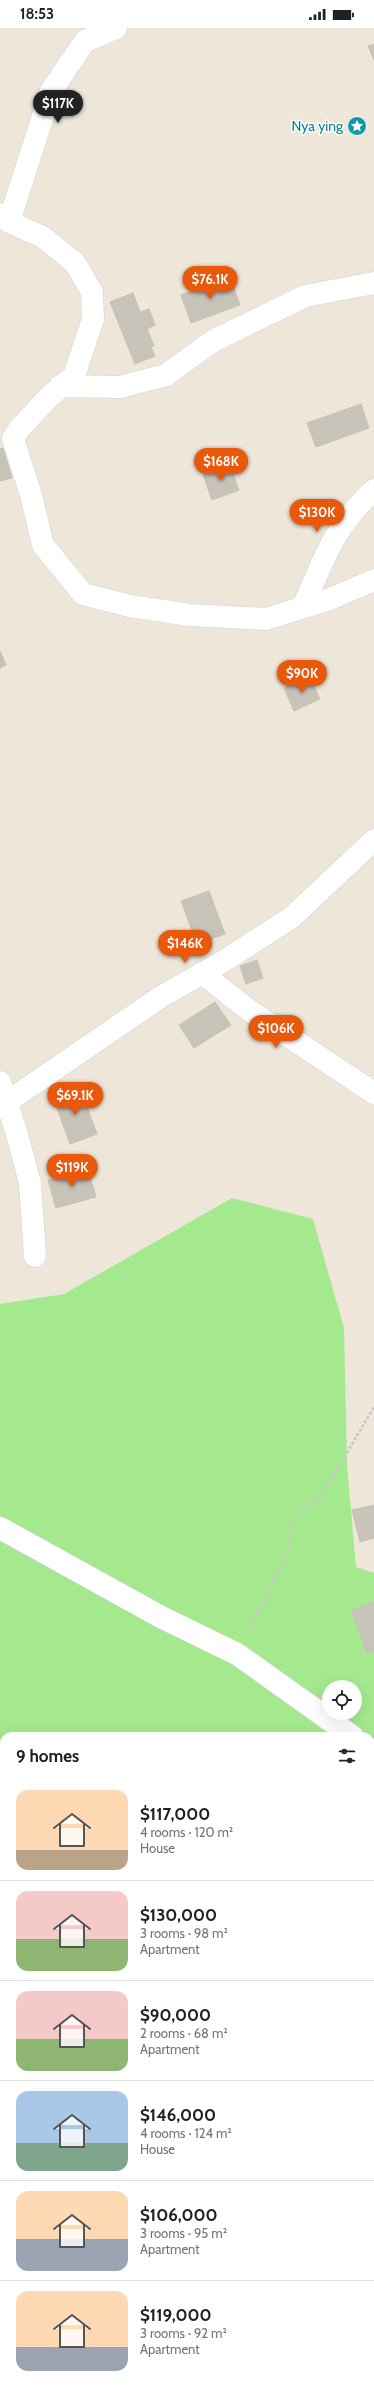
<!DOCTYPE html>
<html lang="en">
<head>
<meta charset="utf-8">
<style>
  :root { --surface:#fff; --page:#f2f2f2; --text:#202124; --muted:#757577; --line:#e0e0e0; --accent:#ea580c }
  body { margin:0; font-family:Cabin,sans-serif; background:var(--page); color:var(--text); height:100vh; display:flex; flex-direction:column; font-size:15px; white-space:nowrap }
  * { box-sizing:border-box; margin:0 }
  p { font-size:13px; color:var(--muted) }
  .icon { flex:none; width:22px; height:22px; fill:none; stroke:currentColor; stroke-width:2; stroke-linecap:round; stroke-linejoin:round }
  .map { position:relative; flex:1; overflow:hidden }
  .sheet { position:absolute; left:0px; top:1704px; width:374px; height:656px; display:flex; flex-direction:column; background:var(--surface); border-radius:12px 12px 0 0; box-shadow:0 4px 16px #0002 }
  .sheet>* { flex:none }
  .fabs { position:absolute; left:322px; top:1652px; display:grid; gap:8px }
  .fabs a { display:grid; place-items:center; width:40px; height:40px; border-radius:50%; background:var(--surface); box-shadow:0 4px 16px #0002; font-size:20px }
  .price { position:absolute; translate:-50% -34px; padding:0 9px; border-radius:14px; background:var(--accent); color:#fff; font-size:13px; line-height:26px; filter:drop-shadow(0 1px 2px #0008) }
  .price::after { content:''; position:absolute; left:50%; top:24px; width:12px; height:9px; margin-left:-6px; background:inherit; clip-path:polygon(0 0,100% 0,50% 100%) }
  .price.on { background:#222; color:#fff }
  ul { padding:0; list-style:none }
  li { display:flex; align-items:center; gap:12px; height:100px; padding:0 16px }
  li+li { border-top:1px solid var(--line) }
  li span { display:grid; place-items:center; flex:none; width:112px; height:80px; border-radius:12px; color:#555 }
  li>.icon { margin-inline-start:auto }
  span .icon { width:48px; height:48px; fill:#fffc; stroke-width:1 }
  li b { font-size:17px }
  h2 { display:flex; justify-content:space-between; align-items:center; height:48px; padding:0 16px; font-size:17px }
  .status { display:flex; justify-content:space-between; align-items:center; height:28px; padding:0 20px; background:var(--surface); direction:ltr }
  .status svg { height:11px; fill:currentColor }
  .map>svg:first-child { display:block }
  .green { fill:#a5e98f; fill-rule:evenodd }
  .building { fill:#c8c3b9; stroke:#c8c2b2 }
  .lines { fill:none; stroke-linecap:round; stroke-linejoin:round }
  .minor-casing { stroke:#ced0e3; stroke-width:23 }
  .path { stroke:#c7c7c7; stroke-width:2.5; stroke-dasharray:3 2; stroke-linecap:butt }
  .minor { stroke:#fff; stroke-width:22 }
  .labels { text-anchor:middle; stroke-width:3; stroke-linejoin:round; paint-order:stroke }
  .culture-label { font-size:14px; fill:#0d838f; stroke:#fff; text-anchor:end }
</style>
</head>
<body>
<div class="status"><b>18:53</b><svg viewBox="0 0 49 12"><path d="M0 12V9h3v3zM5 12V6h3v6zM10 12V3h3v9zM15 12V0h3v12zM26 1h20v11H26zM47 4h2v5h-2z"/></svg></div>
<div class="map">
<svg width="374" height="2360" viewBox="0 0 374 2360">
  <rect width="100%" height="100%" fill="#ede6d9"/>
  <path class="green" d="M232,1170L313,1191L344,1300L347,1437L356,1539L374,1545V1720H370V1708H4V1751H0V1276L64,1266ZM329,1659H355V1685H329Z
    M4,1961V2356H370V1976L374,1978V2360H0V1962Z"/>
  <path class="building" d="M374,16V32L368,18Z
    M230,249L240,277L191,295L181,267Z
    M133,265L140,284L149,281L155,297L147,301L154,318L151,319L155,328L135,336L110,274Z
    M361,376L369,400L316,419L307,395Z
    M3,420L12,450L0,453V421Z
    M230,437L239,462L212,472L203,447Z
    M0,623L6,637L0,640Z
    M309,648L320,671L294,683L284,660Z
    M209,863L225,906L197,916L181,873Z
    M257,932L263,950L246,956L240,938Z
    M215,974L231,997L194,1020L179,997Z
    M80,1059L97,1106L70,1116L53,1069Z
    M88,1141L96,1169L56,1180L48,1152Z
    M374,1477V1510L360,1514L352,1482Z
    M374,1574V1623L367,1626L351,1582Z
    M374,1850V1896L373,1897L370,1886V1851Z
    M19,2356L43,2360H18Z"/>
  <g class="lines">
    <defs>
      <path id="minor" d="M0,186L9,194L43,209L75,235L92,264L93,291L74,348L50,368L19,401L13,411L31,467L43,517L83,566L130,578L190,587L266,591L330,571L374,552
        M9,194L51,63L85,13L116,0
        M60,358L120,359L166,347L213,313L305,268L374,255
        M303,579C324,531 334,498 374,462
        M202,945L250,983L374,1065
        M0,1054L16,1103L30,1155L35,1228
        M7,1074L162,968L219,936L291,890L374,812
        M0,1500L161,1589L237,1626L352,1708
        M370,1721L374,1724
        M370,1811L374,1812"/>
    </defs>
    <use href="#minor" class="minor-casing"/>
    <path class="path" d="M250,1601L287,1527L294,1490L325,1462L374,1379"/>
    <use href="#minor" class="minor"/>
  </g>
  <defs>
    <symbol id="sight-disc" viewBox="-11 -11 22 22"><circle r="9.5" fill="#0f9aa8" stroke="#fff"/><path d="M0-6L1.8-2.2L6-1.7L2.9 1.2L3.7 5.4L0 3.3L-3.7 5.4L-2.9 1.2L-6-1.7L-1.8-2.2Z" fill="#fff"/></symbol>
  </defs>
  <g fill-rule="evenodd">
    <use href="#sight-disc" x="346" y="87" width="22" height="22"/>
  </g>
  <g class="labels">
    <g class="culture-label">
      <text x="343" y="103">Nya ying</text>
    </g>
  </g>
</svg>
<div class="fabs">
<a><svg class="icon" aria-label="locate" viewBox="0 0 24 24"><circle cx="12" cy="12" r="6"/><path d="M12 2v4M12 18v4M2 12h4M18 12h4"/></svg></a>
</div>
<b class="price on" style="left:58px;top:96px">$117K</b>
<b class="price" style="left:210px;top:272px">$76.1K</b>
<b class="price" style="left:221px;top:454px">$168K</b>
<b class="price" style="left:317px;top:505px">$130K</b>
<b class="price" style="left:302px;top:666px">$90K</b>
<b class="price" style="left:185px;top:936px">$146K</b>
<b class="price" style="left:276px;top:1021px">$106K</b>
<b class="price" style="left:75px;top:1088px">$69.1K</b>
<b class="price" style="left:72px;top:1160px">$119K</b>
<section class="sheet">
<h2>9 homes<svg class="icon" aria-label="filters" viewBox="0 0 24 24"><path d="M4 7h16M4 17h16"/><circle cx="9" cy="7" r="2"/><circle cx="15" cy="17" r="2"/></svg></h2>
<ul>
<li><span style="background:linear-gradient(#ffd9b3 75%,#b9a48a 0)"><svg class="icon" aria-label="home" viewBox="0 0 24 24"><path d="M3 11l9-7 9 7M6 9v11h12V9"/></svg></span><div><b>$117,000</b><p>4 rooms · 120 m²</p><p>House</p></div></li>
<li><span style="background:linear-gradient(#f6c9c9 60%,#8fb573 0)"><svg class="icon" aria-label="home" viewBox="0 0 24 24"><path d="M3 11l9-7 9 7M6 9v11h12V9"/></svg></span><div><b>$130,000</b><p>3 rooms · 98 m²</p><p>Apartment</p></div></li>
<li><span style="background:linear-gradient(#f6c9c9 60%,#8fb573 0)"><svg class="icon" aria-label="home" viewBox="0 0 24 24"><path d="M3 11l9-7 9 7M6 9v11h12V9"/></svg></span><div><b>$90,000</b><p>2 rooms · 68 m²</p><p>Apartment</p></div></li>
<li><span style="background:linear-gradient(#a9c7e8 65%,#7fa58c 0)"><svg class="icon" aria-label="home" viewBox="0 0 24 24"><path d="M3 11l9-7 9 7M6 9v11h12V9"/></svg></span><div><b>$146,000</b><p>4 rooms · 124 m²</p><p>House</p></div></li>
<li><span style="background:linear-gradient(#ffd9b3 60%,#9aa5b1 0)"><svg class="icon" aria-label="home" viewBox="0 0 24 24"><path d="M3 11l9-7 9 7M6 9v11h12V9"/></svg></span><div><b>$106,000</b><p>3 rooms · 95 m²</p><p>Apartment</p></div></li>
<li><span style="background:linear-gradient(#ffd9b3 70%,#9aa5b1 0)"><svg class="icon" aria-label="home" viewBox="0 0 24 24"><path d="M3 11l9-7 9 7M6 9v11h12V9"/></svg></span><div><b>$119,000</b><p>3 rooms · 92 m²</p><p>Apartment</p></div></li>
</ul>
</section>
</div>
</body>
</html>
